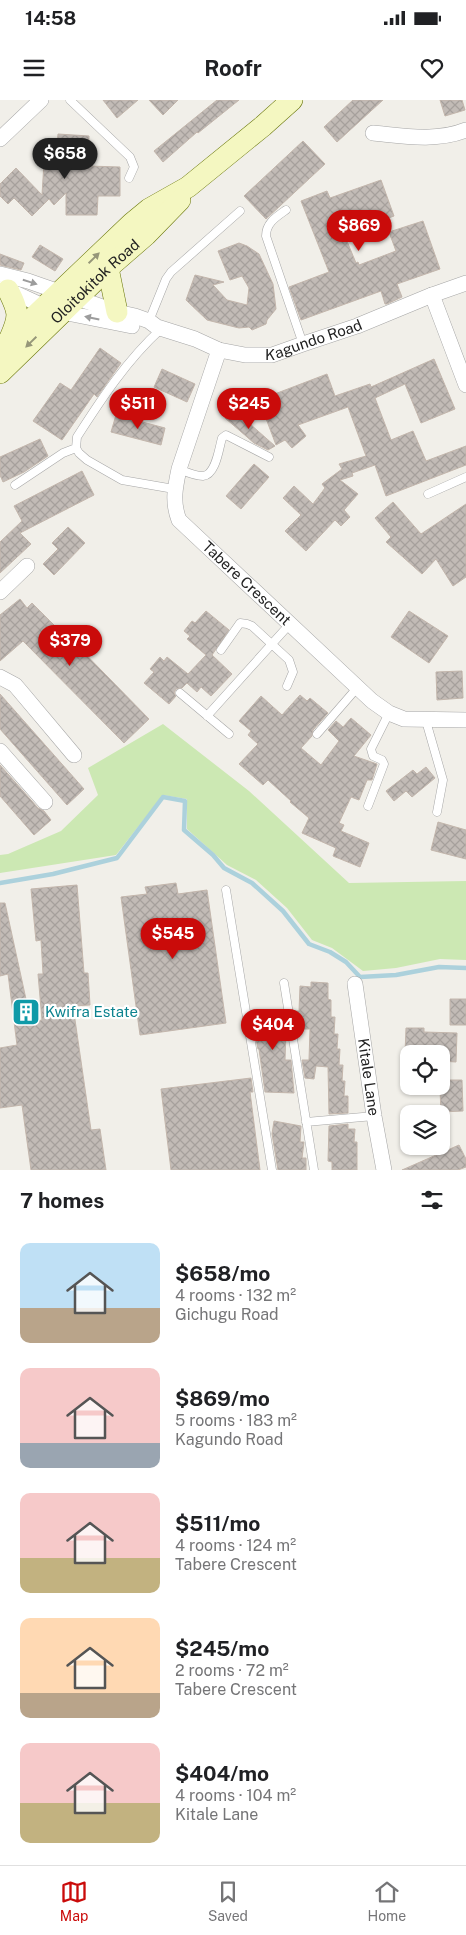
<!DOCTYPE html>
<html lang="en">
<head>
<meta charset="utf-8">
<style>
  :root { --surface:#fff; --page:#f2f2f2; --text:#202124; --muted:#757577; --line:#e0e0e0; --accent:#ca0b0a }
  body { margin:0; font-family:"Public Sans",sans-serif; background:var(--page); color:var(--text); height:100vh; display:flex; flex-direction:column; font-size:19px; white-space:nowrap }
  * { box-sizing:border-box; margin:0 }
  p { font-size:16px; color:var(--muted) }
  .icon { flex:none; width:28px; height:28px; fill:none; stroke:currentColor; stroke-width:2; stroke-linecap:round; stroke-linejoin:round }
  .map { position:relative; height:1070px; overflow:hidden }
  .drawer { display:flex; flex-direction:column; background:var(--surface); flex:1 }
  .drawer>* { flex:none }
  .fabs { position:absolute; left:400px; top:945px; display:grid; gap:10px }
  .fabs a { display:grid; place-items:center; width:50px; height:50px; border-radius:10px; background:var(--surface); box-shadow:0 1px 4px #0004; font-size:25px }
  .price { position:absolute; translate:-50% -42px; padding:0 11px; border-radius:18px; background:var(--accent); color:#fff; font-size:16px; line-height:32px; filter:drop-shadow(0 1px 2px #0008) }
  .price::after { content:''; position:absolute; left:50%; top:30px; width:15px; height:11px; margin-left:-8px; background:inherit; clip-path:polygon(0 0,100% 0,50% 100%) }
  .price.active { background:#222; color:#fff }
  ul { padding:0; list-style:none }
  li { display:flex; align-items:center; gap:15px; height:125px; padding:0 20px }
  li span { display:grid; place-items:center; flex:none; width:140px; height:100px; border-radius:10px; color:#555 }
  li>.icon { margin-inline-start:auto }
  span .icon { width:60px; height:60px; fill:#fffc; stroke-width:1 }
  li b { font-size:21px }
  h2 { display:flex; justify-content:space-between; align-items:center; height:60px; padding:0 20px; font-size:21px }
  .status { display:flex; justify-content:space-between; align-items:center; height:35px; padding:0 25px; background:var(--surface); direction:ltr }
  .status svg { height:14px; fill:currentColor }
  header { display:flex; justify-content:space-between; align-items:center; height:65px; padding:0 20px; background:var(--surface); font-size:22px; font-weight:700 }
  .tabs { display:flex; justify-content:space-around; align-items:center; height:70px; border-top:1px solid var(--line); background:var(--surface); font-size:14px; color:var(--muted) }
  .tabs a { display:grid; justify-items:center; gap:2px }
  .tabs .active { color:var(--accent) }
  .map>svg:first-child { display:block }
  .grass { fill:#cce8b3 }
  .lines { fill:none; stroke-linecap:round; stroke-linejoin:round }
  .stream { stroke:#acd1dc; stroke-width:4.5 }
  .building { fill:url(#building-cross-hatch); stroke:#c3b6ac }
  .service-casing { stroke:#a6a6a6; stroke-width:9 }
  .minor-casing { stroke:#a6a6a6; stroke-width:16 }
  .secondary-casing { stroke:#6a770b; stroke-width:22 }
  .service { stroke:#fff; stroke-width:8 }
  .minor { stroke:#fff; stroke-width:15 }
  .secondary { stroke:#f4f7c1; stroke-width:21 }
  .oneway { fill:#969779 }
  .oneway2 { fill:#9c9c9c }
  .labels { text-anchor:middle; stroke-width:4.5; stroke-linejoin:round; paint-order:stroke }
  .street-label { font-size:15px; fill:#222; stroke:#fff }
  .culture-label { font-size:15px; fill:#0d838f; stroke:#fff; text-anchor:start }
</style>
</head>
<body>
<div class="status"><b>14:58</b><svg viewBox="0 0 49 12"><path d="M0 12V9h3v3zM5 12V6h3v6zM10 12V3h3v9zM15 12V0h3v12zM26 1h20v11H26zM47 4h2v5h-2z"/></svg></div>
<header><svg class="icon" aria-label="menu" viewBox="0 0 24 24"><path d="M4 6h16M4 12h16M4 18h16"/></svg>Roofr<svg class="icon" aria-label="heart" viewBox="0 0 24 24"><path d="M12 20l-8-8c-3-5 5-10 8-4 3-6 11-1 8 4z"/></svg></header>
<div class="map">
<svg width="466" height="1070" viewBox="0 0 466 1070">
  <defs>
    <pattern id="building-cross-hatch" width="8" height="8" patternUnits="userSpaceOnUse" patternTransform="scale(1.25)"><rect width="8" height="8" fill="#c2bbb6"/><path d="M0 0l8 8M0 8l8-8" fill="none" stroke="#a6a09c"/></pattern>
  </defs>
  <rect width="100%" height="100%" fill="#f1efe9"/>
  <path class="grass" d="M163,624L249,691L349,783L466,781V860L440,859L396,868L363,871L332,848L312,840L287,808L256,780L227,765L187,729V699L163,695L116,755L0,773V755L8,754L61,731L98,695L88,668Z"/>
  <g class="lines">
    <path class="stream" d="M0,783L53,774L117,758L163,697L185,701L184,730L213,755L224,768L252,783L283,811L309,844L330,852L346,862L360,877L396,875L439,867L466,868"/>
  </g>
  <path class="building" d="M103,0H138L117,18Z
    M149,0H178L163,15Z
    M217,0H239L198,33L197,32L163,62L154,51Z
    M353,0H383L337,42L324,27Z
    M440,0H462L465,10L445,16Z
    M58,34L89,36L88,66L120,67V96H98L97,115H66V93L54,105L49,99L32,116L14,98L8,104L0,96V84L16,68L42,95L45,46L57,47Z
    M303,41L325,64L266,119L244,96Z
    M381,80L394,116L344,134L356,163L358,162L359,165L396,151L389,132L423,121L440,169L397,184L402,197L387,204H385L381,191L301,220L289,187L329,172L301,101L327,91L330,98Z
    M239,143L247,146L259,154L273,184L276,209L267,220L266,224L252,230L249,227L239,228L207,220L186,200L195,175L224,182L213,185L227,200L247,205L249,188L242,176L230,180L218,151Z
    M40,145L63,159L55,171L32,157Z
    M0,154L24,163L21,170L0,165Z
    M100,248L121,263L97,297L94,294L62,340L33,321L60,283L71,290Z
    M434,259L455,309L421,323L405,284L375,298L391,340L413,331L426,361L466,346V365L386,396L375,365L352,373L353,376L340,380L358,394L344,410L350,417L341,426L335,420L306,451L285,431L301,415L283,398L294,386L313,404L325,388L322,384L342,369L339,364L366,356L348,307L298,325L306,336L292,348L285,340L276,345L259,300L327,274L335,296L370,284L371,287Z
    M162,269L195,284L187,302L154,287Z
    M233,309L275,346L268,350L254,343L225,318Z
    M116,315L165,328L161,345L111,332Z
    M40,339L48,356L24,372L3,382L0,375V357Z
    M254,364L269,377L241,409L226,396Z
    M82,371L94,395L20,433L31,444L0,473V442L22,421L14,406Z
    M393,402L421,434L466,404V477L453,486L436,459L422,474L386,442L391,437L375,418Z
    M68,427L85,443L54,475L43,464L58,449L52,443Z
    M20,499L27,508L32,503L56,527L58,526L149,619L124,643L23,541L0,561V515Z
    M206,511L229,530L212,555L232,574L211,596L201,587L197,592L187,583L182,588L176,589L174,593L176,596L169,604L144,583L154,572L150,569L160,557L164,561L167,557L188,574L206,555L187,539L190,536L184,531L192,521L195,523Z
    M409,511L448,536L429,563L391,537Z
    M462,571L463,598L437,600L436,572Z
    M0,594L84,689L67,705L0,629Z
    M300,595L307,601L310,598L328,613L313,630L312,636L301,648L321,665L339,641L328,630L336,621L343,627L351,618L371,635L354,656L377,664L372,680H367L359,700L351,697L339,723L344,725L341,731L369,743L360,767L333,756L336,748L302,733L309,718L290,702L291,701L268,680L263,685L239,664L258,644L248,635L251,631L239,621L261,596L282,615Z
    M0,665L38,708L44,711L51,720L34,735L0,696Z
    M426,667L435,678L412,697L406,691L394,701L386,691L413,670L417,674Z
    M438,722L466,730V759L431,750Z
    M176,783L178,794L207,790L226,923L140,935L121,797L147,794L145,787Z
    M77,785L84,873H88L90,905L73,906L91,1030L100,1029L106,1070H31L22,1005L0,1008V948L17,945L8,874L0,876V803H5L31,922L42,920L38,874H43L41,840L36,841L31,789Z
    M311,882L328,883V899L331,900V917H335L334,934H338L337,949H340L339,965H343L342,981H345L344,996H348V1013L329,1014L328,967L316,966L314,979L305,978L302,960H309L310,929H297L294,911H299L300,886L311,887Z
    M450,899H466V925H450Z
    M254,910L283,911L286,931L285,960H291L294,993L265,992L259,949H258L256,939L257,929H254Z
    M406,928H424V932L457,933L456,962L441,961V954H405Z
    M251,978L253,992H250L260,1070H171L161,989Z
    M447,980H462L463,1011L441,1012L440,990H448Z
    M274,1021L301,1026L300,1042H304L302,1058H306V1070H278L272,1034Z
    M348,1024V1029H355L354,1042H357V1070H332V1062L328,1061L329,1026Z
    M459,1045L466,1059V1067L458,1070H402Z"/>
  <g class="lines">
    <defs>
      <path id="service" d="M70,0L130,57L134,67L129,78
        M286,110C276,117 266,123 266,136L303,244
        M149,221L166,179L171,172L240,111
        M161,229C127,260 102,298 77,337L76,348L79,353L87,360L122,380L174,389
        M179,369C186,372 195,376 203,376C216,375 219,348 222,338L226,335L269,357
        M15,385L63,353L76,348
        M428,394L466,377
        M221,550L240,523L247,524L252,526L289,560L293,572L287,586
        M180,593L229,634
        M207,616L289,525
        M426,621L443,680L437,712
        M317,634L357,588
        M368,706L384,664L382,660L373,656L371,649L389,613
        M226,790L272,1070
        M284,883L314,1070
        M306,1022L374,1016"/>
      <g id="minor">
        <path d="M373,33C403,36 437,42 466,30"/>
        <path d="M0,39L41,0"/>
        <path id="s1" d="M0,174L28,181L117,212L135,216L149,221L157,227L195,239L219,250L245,255H272L303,244L357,226L432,195L466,183"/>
        <path d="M4,188L43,206L62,212L132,226"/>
        <path d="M432,195L466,285"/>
        <path id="s2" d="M219,250L179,369C175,388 172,402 179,420L372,601L389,613L404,619L466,620"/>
        <path d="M0,492L27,466"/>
        <path d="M0,577L15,585L21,592L74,655"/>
        <path d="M0,651L45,702"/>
        <path id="s3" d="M355,884L374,1016L384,1070"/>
      </g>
      <g id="secondary">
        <path d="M108,168L117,212"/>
        <path d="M8,190C19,212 20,216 10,238"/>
        <path d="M0,249L132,123L149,109L188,87L263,26L292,0"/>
        <path id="s4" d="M0,273L108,168L146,135L180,100"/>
      </g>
    </defs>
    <use href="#service" class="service-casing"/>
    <use href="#minor" class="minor-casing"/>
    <use href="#secondary" class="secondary-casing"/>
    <use href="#service" class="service"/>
    <use href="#minor" class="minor"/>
    <use href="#secondary" class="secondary"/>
  </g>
  <defs><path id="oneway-solid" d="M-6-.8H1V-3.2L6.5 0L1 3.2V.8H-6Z" transform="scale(1.25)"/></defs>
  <g class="oneway">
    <use href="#oneway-solid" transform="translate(94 158) rotate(-44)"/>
    <use href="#oneway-solid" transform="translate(31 242) rotate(136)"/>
  </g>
  <g class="oneway2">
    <use href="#oneway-solid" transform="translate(30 182) rotate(17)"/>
    <use href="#oneway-solid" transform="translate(92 218) rotate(-168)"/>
  </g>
  <defs>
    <symbol id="building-square" viewBox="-11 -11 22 22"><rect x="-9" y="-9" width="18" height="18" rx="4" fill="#0f9aa8" stroke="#fff"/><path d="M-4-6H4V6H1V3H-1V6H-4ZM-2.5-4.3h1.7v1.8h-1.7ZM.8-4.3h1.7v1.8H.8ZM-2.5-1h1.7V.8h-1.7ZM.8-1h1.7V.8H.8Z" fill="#fff"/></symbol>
  </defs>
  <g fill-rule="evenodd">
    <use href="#building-square" x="10" y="896" width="32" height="32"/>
  </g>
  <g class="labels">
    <g class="street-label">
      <text dy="5" stroke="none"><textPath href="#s4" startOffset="132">Oloitokitok Road</textPath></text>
      <text dy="5" stroke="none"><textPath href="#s1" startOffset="330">Kagundo Road</textPath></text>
      <text dy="5" stroke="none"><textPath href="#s2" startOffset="270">Tabere Crescent</textPath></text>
      <text dy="5" stroke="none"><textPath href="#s3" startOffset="94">Kitale Lane</textPath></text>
    </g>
    <g class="culture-label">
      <text x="45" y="917">Kwifra Estate</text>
    </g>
  </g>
</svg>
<div class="fabs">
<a><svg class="icon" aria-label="locate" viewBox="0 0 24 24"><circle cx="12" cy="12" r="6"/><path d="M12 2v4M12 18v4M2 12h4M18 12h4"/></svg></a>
<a><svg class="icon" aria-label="layers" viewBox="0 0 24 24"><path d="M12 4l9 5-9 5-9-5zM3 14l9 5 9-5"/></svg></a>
</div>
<b class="price active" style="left:65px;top:80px">$658</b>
<b class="price" style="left:359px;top:152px">$869</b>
<b class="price" style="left:138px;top:330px">$511</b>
<b class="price" style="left:249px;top:330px">$245</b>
<b class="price" style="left:70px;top:567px">$379</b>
<b class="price" style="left:173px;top:860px">$545</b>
<b class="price" style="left:273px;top:951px">$404</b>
</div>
<section class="drawer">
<h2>7 homes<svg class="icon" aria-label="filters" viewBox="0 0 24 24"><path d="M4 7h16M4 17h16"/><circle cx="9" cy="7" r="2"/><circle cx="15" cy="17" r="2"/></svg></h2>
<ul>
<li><span style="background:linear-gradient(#bfe0f5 65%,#b9a48a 0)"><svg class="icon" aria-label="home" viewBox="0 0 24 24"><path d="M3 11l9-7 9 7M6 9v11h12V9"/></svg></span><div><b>$658/mo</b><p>4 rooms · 132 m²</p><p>Gichugu Road</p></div></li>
<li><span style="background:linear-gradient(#f6c9c9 75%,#9aa5b1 0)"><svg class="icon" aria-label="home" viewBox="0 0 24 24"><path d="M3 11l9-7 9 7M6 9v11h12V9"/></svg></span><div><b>$869/mo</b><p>5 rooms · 183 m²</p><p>Kagundo Road</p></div></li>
<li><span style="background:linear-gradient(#f6c9c9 65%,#c2b280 0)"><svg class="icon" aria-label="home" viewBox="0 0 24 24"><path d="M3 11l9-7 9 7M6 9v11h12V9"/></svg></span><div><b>$511/mo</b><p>4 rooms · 124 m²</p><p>Tabere Crescent</p></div></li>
<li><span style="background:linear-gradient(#ffd9b3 75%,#b9a48a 0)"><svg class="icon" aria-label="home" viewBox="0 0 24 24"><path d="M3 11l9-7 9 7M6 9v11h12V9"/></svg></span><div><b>$245/mo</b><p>2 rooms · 72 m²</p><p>Tabere Crescent</p></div></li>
<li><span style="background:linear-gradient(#f6c9c9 60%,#c2b280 0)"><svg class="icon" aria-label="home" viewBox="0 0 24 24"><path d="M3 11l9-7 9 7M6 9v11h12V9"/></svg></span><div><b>$404/mo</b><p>4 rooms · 104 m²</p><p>Kitale Lane</p></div></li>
</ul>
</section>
<nav class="tabs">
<a class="active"><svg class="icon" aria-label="map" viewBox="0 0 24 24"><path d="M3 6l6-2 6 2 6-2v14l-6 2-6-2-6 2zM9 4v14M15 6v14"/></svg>Map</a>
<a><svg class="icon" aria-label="saved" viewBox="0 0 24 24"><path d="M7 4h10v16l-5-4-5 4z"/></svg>Saved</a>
<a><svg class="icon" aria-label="home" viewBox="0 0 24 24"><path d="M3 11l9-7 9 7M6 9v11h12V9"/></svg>Home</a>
</nav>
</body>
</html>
